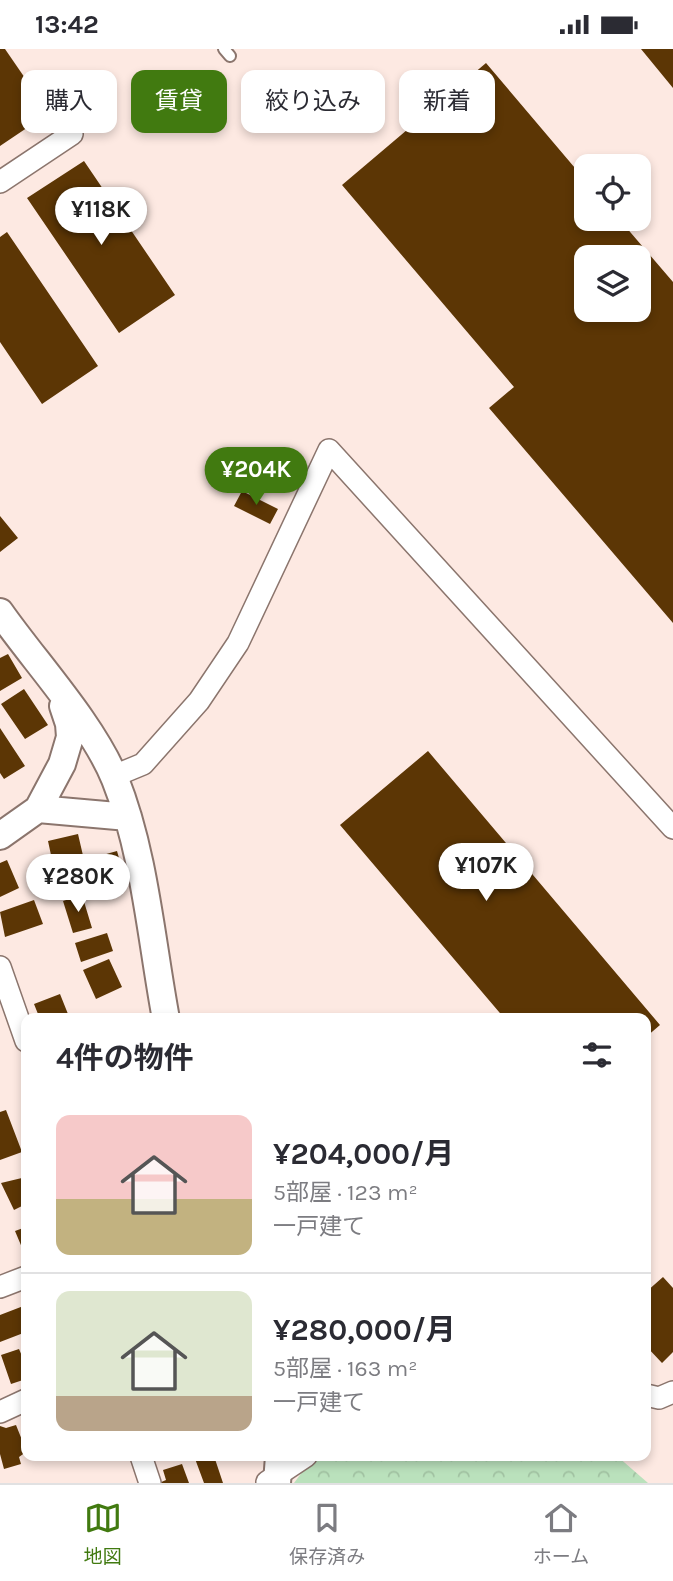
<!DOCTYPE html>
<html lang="ja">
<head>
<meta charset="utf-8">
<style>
  :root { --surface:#fff; --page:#f2f2f3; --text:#2b2b33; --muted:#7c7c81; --line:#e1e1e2; --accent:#417a10 }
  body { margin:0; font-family:Karla,"Noto Sans JP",sans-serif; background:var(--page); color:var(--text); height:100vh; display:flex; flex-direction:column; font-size:26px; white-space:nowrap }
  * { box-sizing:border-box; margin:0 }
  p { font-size:23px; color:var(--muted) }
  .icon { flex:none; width:38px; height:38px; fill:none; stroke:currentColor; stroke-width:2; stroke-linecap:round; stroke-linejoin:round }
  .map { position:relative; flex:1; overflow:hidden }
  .drawer { position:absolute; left:21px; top:964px; width:630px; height:448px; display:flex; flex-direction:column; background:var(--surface); border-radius:14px; box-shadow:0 4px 10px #0003 }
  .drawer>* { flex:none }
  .banner { position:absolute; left:21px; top:21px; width:632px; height:63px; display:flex; gap:14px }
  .controls { position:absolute; left:574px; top:105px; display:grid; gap:14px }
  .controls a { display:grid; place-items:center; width:77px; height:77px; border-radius:14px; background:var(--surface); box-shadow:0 4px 10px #0003; font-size:35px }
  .price { position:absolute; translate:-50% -60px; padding:0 16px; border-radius:24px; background:#fff; color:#222; font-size:23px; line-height:46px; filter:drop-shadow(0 2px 4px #0008) }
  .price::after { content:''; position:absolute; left:50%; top:42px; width:21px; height:16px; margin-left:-10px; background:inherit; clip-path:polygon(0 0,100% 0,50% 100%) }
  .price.on { background:var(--accent); color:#fff }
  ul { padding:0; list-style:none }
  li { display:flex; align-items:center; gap:21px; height:175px; padding:0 35px }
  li+li { border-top:2px solid var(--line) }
  li span { display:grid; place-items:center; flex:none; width:196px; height:140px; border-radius:14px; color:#555 }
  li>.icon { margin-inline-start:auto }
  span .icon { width:84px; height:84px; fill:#fffc; stroke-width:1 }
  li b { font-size:30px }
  h2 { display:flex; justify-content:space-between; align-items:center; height:84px; padding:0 35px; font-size:30px }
  .tag { padding:0 24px; border-radius:14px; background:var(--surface); box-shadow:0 4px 10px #0003; font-size:24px; line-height:63px }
  .tag.on { background:var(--accent); color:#fff }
  .status { display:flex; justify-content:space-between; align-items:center; height:49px; padding:0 35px; background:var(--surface); direction:ltr }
  .status svg { height:19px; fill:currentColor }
  .dock { display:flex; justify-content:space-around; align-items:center; height:98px; border-top:2px solid var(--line); background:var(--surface); font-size:19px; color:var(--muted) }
  .dock a { display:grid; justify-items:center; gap:4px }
  .dock .on { color:var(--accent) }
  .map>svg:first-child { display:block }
  .forest { fill:url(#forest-crowns) }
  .building { fill:#5c3605; fill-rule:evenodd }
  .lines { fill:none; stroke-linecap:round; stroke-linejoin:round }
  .service-casing { stroke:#8b756d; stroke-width:14 }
  .minor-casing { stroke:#8b756d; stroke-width:24 }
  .tertiary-casing { stroke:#8b756d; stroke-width:30 }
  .service { stroke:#fff; stroke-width:10 }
  .minor { stroke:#fff; stroke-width:21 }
  .tertiary { stroke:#fff; stroke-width:26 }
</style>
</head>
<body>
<div class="status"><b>13:42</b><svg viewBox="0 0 49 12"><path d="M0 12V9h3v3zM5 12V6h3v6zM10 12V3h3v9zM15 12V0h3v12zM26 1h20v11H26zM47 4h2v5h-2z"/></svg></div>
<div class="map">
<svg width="673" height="1434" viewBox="0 0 673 1434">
  <defs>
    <pattern id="forest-crowns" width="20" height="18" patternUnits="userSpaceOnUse" patternTransform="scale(1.75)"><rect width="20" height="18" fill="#bae1bc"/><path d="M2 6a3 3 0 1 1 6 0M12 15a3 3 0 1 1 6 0" fill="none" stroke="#a1c2a2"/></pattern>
  </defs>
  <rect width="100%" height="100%" fill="#fde9e2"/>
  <path class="forest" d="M314,1407H617L648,1434H294Z"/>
  <path class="building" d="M0,0H5L49,64L0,97Z
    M641,0H673V39Z
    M486,14L586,132V170H619L673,233V574L489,359L514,338L342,136ZM586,208H639V261H586Z
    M84,112L175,246L119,284L27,149Z
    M7,183L98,317L42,355L0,293V188Z
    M242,442L278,460L270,475L234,457Z
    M0,467L18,489L0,503Z
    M8,605L22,629L0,642V609Z
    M24,640L48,676L25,690L1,655Z
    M0,679L25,717L4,730L0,724Z
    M428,702L660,976L646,988V970H505L340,776Z
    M78,785L91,841L60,848L48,792Z
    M117,802L124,827L99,834L92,809Z
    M7,811L19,839L0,848V814Z
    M82,846L92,879L73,884L63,852Z
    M34,851L43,875L5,888L0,863Z
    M107,884L113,902L81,913L75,894Z
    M109,910L122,938L96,950L83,921Z
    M60,945L70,970H40L34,955Z
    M6,1061L22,1103L0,1111V1063Z
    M26,1128V1155L14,1161L1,1134Z
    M26,1178V1200L23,1201L15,1182Z
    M663,1228L673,1239V1303L662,1314L646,1297V1243Z
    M26,1256V1283L0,1293V1266Z
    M19,1300L22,1307L26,1306V1330L11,1335L1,1306Z
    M16,1376L22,1391L26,1393V1403L19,1408L21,1415L4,1420L0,1405V1377L6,1379Z
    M194,1407H214L223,1434H204Z
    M182,1415L189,1434H159L166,1431L163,1421Z"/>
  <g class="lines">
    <defs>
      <path id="service" d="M224,0L230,7"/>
      <path id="minor" d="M0,133L72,85
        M114,727L143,715L199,652L238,594L329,401L673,779
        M0,918L26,992
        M0,1238L26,1228
        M646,1346L659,1349L673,1343
        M0,1363L26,1351
        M141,1407L150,1434
        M267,1433L306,1407"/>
      <path id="tertiary" d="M0,563C35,613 92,674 115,730C145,805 151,890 166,970
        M38,760L128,768
        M0,787L38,760L62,715L70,688L69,675L63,657
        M277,1434L279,1407"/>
    </defs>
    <use href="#service" class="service-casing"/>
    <use href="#minor" class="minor-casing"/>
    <use href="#tertiary" class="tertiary-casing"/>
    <use href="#service" class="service"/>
    <use href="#minor" class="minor"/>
    <use href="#tertiary" class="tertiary"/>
  </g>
</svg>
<div class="controls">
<a><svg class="icon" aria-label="locate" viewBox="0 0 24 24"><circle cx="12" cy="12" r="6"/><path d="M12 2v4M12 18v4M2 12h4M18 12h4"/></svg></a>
<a><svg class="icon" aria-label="layers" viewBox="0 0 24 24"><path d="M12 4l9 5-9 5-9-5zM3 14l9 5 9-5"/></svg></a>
</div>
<b class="price" style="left:101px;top:198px">¥118K</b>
<b class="price on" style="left:256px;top:458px">¥204K</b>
<b class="price" style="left:486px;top:854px">¥107K</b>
<b class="price" style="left:78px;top:865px">¥280K</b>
<div class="banner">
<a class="tag">購入</a>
<a class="tag on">賃貸</a>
<a class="tag">絞り込み</a>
<a class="tag">新着</a>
</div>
<section class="drawer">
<h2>4件の物件<svg class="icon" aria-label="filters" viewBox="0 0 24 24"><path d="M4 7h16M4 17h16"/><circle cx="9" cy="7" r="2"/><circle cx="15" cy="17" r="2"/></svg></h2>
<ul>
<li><span style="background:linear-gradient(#f6c9c9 60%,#c2b280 0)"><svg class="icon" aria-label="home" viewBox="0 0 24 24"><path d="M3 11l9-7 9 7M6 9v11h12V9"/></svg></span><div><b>¥204,000/月</b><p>5部屋 · 123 m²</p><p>一戸建て</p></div></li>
<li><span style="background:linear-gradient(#dfe7d0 75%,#b9a48a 0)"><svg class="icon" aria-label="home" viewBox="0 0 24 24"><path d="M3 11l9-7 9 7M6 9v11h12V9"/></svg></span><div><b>¥280,000/月</b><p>5部屋 · 163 m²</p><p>一戸建て</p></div></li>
</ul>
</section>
</div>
<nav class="dock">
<a class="on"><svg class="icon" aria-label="map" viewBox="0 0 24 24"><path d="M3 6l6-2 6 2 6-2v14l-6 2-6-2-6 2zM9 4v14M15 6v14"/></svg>地図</a>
<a><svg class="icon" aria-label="saved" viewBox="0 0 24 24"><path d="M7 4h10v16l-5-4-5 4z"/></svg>保存済み</a>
<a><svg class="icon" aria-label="home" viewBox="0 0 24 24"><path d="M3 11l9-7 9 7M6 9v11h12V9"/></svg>ホーム</a>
</nav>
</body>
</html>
